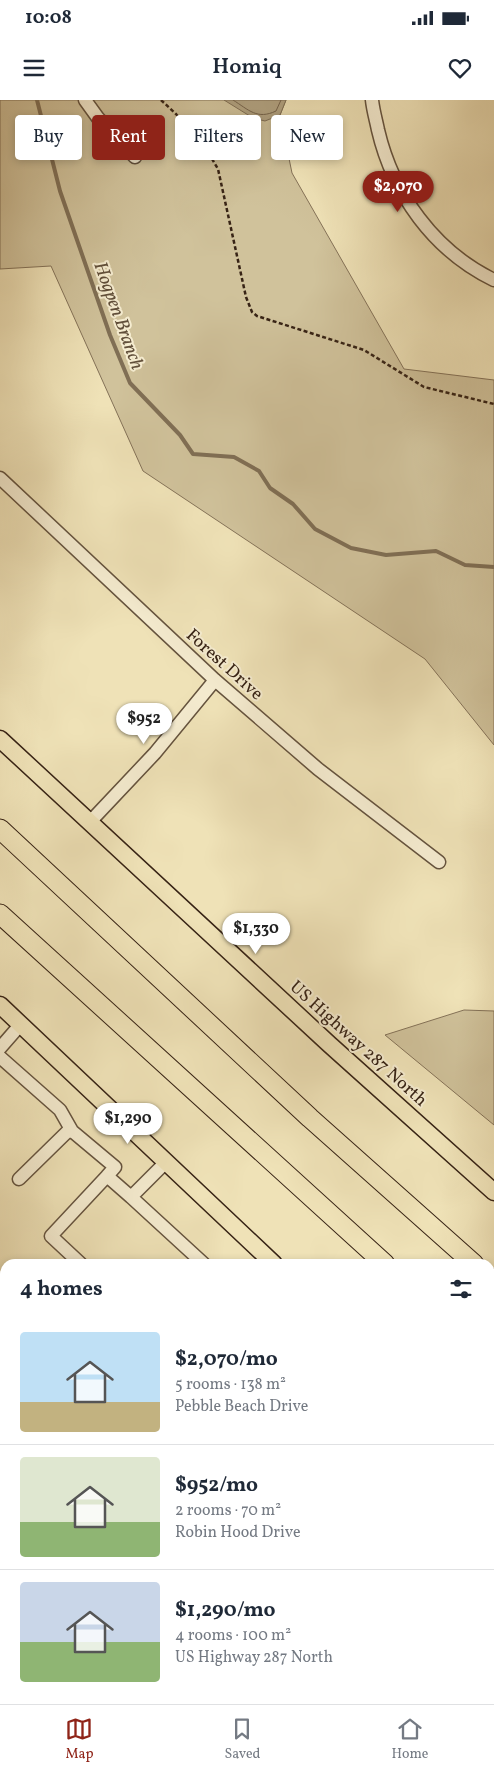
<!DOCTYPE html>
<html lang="en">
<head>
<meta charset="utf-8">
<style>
  :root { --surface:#fff; --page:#f2f2f3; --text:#1f2937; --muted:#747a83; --line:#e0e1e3; --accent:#8f2418 }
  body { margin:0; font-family:Vollkorn,serif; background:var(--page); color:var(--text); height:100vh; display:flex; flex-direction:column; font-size:19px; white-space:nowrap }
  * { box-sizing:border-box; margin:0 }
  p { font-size:16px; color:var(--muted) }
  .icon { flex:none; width:28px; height:28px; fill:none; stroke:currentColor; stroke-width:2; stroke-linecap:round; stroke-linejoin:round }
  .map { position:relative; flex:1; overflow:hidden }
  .drawer { position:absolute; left:0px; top:1159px; width:495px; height:446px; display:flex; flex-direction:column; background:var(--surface); border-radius:15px 15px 0 0; box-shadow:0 2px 8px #0003 }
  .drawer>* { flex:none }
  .banner { position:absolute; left:15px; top:15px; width:465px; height:45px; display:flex; gap:10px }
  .price { position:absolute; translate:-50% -42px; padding:0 11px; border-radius:18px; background:#fff; color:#222; font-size:16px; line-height:32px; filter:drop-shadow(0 1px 2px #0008) }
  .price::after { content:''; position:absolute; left:50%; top:30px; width:15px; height:11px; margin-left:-8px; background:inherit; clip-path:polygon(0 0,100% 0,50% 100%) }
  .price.on { background:var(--accent); color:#fff }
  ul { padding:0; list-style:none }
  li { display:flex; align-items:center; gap:15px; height:125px; padding:0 20px }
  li+li { border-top:1px solid var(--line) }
  li span { display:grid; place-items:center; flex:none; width:140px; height:100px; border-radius:5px; color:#555 }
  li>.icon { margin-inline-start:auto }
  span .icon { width:60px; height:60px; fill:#fffc; stroke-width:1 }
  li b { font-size:21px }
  h2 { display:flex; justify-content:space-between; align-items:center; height:60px; padding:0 20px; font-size:21px }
  .chip { padding:0 18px; border-radius:5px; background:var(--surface); box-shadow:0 2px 8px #0003; font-size:18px; line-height:45px }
  .chip.on { background:var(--accent); color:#fff }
  .status { display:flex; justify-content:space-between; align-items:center; height:35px; padding:0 25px; background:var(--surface); direction:ltr }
  .status svg { height:14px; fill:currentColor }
  header { display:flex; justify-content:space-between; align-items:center; height:65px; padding:0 20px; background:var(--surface); font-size:22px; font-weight:600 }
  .menu { display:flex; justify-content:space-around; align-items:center; height:70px; border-top:1px solid var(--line); background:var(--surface); font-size:14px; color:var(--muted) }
  .menu a { display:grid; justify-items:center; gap:2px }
  .menu .on { color:var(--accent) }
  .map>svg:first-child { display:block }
  .green { fill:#d0c29b; stroke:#847258 }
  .water { fill:#b0a180; stroke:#806f55 }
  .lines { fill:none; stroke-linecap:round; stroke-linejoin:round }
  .shore { stroke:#74624a; stroke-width:1 }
  .stream { stroke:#806f55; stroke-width:4 }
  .river { stroke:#b0a180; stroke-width:22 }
  .minor-casing { stroke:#65533e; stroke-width:15 }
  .major-casing { stroke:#372315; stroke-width:19 }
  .highway-casing { stroke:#372315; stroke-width:21 }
  .path { stroke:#372315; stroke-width:2.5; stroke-dasharray:4 2.5; stroke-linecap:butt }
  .minor { stroke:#f5ecd0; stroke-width:12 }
  .major { stroke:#efe2b7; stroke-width:16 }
  .highway { stroke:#efe2b7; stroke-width:19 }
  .labels { text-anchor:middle; stroke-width:4; stroke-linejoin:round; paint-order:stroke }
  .street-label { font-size:18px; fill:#372315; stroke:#f5ecd0 }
  .water-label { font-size:19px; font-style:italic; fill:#614f3a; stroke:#f5ecd0 }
</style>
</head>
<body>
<div class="status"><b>10:08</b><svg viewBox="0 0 49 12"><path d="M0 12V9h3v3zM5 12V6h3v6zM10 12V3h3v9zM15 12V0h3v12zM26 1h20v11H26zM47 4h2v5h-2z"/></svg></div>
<header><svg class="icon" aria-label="menu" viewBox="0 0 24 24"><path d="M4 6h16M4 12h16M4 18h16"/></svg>Homiq<svg class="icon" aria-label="heart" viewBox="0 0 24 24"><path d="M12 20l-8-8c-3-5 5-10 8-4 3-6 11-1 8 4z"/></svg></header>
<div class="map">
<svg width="494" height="1604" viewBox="0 0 494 1604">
  <rect width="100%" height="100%" fill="#efe2b7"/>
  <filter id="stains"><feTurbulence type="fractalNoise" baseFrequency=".004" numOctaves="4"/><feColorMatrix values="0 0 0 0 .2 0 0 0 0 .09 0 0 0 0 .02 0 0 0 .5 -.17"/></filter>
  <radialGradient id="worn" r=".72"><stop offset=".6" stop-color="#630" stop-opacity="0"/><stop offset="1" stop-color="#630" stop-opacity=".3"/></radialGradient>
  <path class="green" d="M0,0H286L280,15L292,73L404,269L494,280V645L425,559L143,371L51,166L0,169Z
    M464,910L494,911V1025L385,935Z
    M0,1183L5,1187V1586H0Z
    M494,1321V1454L490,1456V1324Z
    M78,1600H441L445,1604H85Z"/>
  <path class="water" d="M224,0H286L280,15L265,21L253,18Z"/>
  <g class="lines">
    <path class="shore" d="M233,0C249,10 257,20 276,11L281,0"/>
    <path class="stream" d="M37,0L60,91L110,235L130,283L180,335L193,354L234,357L259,371L270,388L293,404L315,429L351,448L386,455L436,451L465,465L494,467"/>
    <path class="river" d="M490,1372L494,1370
      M0,1486L5,1484"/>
    <defs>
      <path id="minor" d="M85,0L98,18L135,57
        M372,0C373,10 376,20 378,30C393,94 434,151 494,180
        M0,378L215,580L318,669L439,762
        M89,723L155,653L215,580
        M0,948L21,924
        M0,957L60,1010L72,1031
        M19,1079L67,1032L72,1031L115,1067L107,1076
        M131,1097L204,1164
        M81,1164L51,1136L107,1076L131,1097L167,1061"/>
      <path id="major" d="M0,639L329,944L494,1092
        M0,905L274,1164
        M490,1358L494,1362"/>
      <path id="highway" d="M0,729L310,1018L474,1164
        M0,814L385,1164
        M490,1178L494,1182
        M490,1258L494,1262"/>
    </defs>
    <use href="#minor" class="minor-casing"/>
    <use href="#major" class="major-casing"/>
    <use href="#highway" class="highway-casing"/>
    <path class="path" d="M161,0L176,14L205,47L218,69L246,197L252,212L257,216L364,250L424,287L494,304
      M490,1435L494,1431
      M0,1545L5,1544
      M115,1600L123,1604"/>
    <use href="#minor" class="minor"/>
    <use href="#major" class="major"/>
    <use href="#highway" class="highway"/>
  </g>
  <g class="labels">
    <g class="street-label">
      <text transform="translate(225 564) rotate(42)" y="6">Forest Drive</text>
      <text transform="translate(359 943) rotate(42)" y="6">US Highway 287 North</text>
    </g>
    <g class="water-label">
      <text transform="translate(120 215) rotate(70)" y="7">Hogpen Branch</text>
    </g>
  </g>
  <rect width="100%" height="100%" filter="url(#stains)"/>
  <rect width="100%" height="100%" fill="url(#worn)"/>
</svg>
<b class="price on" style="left:398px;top:113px">$2,070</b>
<b class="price" style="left:144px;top:645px">$952</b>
<b class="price" style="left:256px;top:855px">$1,330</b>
<b class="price" style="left:128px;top:1045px">$1,290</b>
<div class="banner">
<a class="chip">Buy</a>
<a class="chip on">Rent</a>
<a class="chip">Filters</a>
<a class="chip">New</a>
</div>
<section class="drawer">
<h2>4 homes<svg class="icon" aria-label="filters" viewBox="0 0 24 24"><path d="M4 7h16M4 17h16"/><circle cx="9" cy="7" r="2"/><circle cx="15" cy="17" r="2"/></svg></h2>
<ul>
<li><span style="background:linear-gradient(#bfe0f5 70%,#c2b280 0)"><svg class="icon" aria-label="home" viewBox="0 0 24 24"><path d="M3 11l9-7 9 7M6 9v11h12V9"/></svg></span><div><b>$2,070/mo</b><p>5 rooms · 138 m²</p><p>Pebble Beach Drive</p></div></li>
<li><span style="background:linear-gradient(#dfe7d0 65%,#8fb573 0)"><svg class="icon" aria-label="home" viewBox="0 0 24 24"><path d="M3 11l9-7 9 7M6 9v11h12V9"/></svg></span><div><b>$952/mo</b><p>2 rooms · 70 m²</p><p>Robin Hood Drive</p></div></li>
<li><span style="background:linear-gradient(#c9d6e8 60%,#8fb573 0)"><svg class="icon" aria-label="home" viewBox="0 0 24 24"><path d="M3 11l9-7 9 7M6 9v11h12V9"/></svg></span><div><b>$1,290/mo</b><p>4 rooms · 100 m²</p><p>US Highway 287 North</p></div></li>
</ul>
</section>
</div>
<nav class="menu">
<a class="on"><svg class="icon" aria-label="map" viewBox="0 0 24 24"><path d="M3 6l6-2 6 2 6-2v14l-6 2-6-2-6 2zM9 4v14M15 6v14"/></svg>Map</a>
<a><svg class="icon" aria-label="saved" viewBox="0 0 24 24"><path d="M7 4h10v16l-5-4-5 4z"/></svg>Saved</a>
<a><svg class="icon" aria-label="home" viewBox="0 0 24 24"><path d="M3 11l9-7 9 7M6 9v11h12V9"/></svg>Home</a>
</nav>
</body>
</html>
